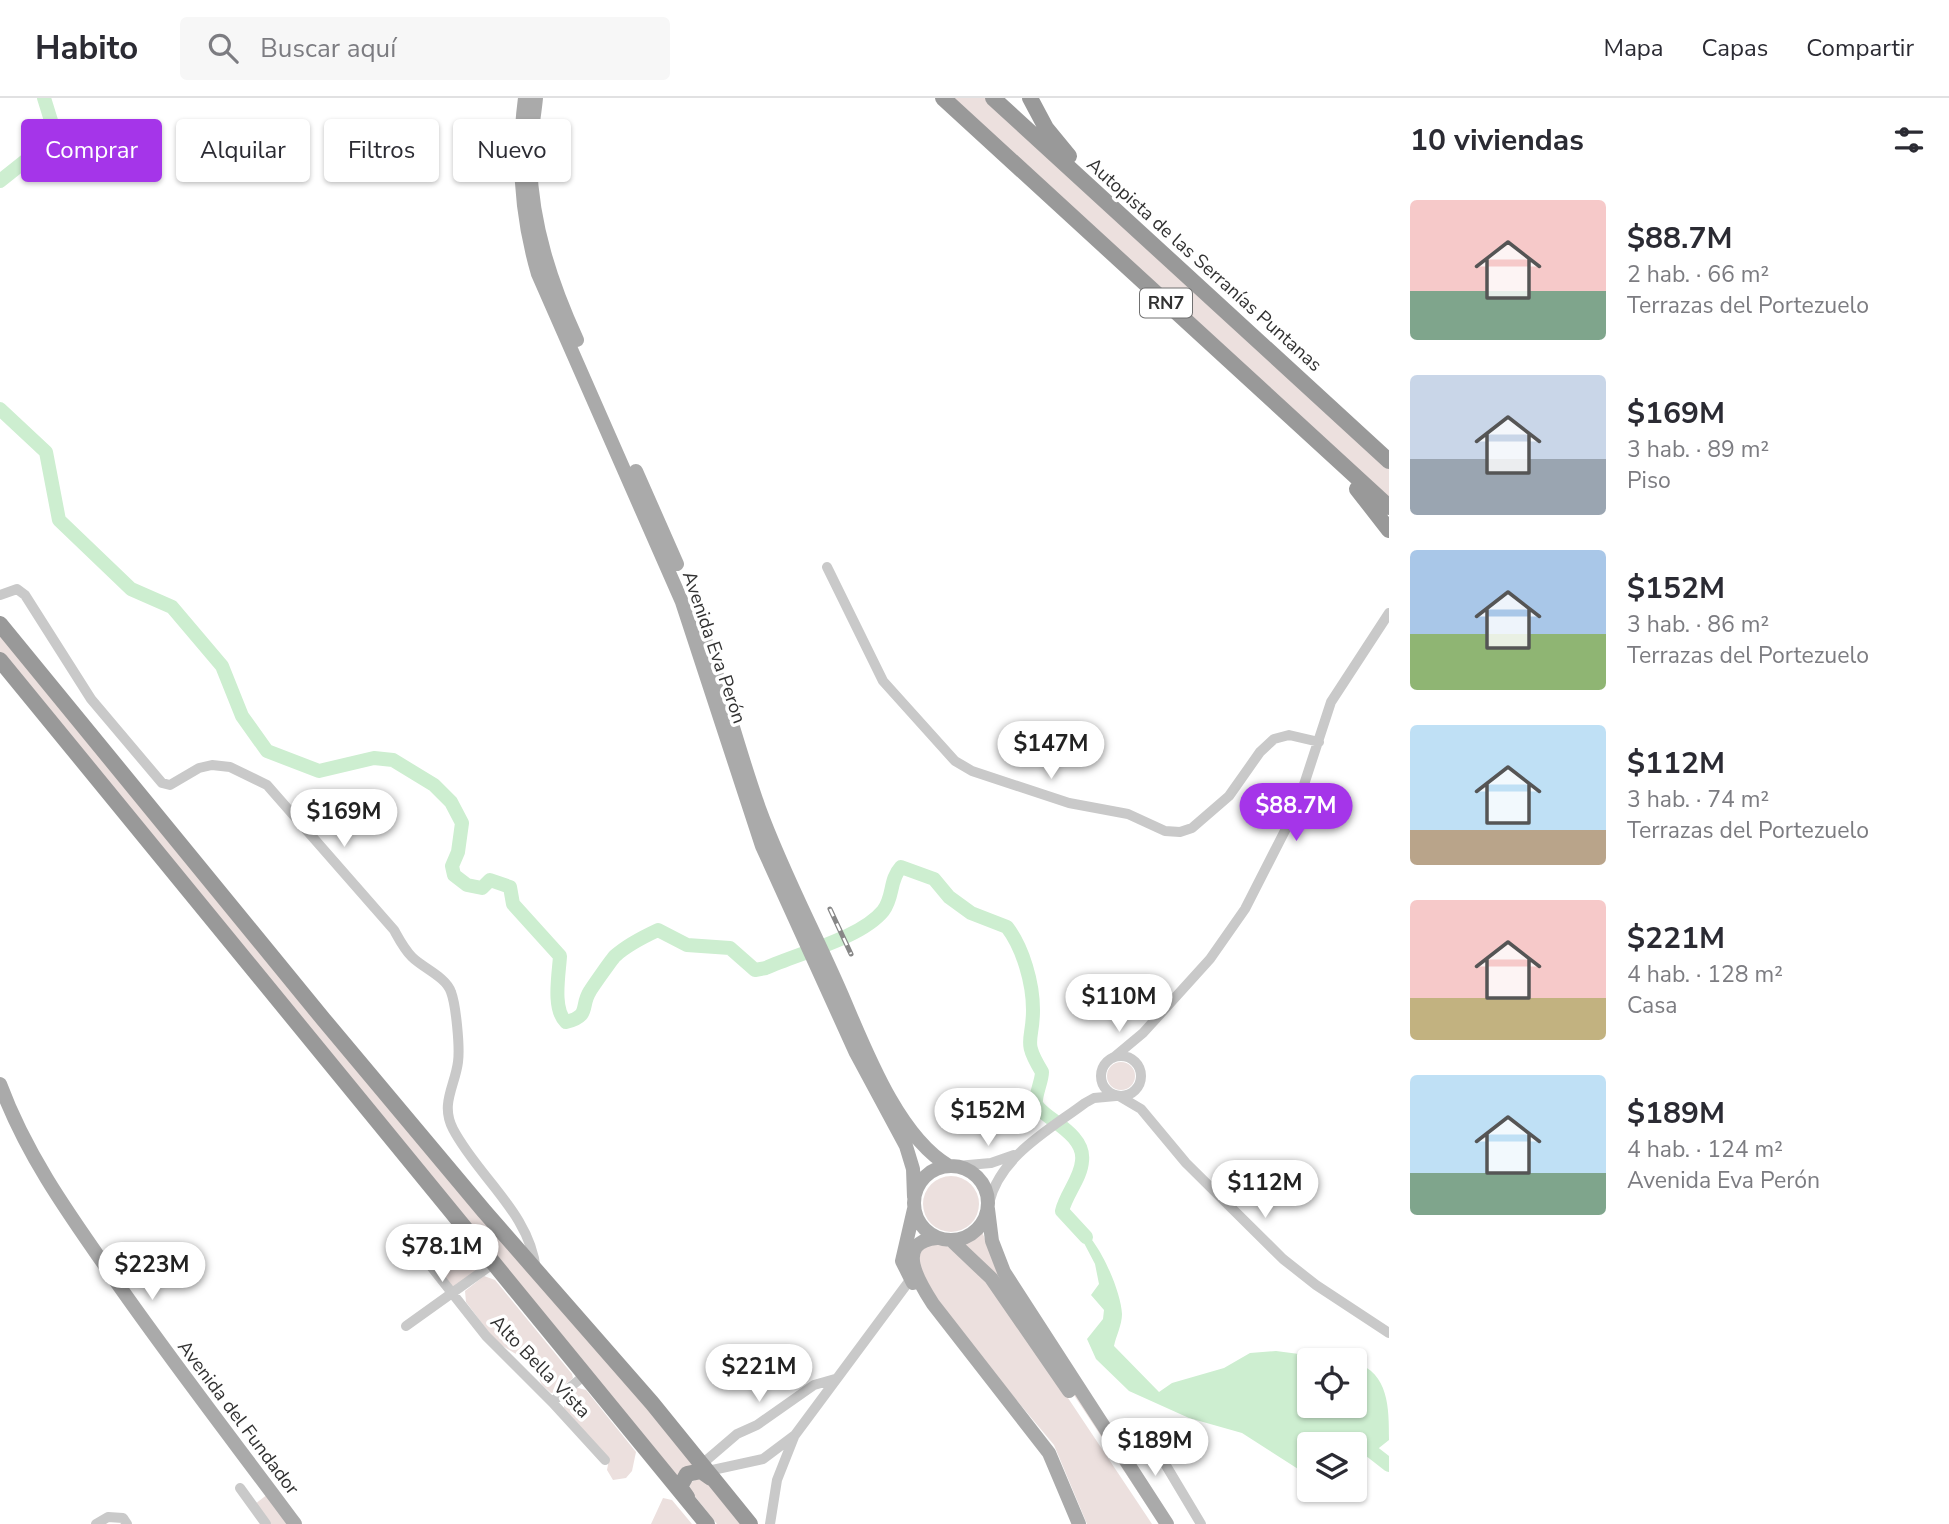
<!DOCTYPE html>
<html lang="es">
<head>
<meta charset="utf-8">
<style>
  :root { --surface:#fff; --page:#f7f7f7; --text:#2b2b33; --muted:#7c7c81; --line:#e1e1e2; --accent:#a535e9 }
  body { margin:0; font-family:"Nunito Sans",sans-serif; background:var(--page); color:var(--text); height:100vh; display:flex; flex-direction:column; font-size:26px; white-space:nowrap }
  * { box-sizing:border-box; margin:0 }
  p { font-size:23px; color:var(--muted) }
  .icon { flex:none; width:38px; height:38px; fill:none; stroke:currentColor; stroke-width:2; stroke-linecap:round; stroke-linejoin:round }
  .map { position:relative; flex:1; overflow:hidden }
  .drawer { display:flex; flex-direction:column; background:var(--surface); width:560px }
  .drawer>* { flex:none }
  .top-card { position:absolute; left:21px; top:21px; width:665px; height:63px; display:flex; gap:14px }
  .controls { position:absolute; left:1297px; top:1250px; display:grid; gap:14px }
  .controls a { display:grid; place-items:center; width:70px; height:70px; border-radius:7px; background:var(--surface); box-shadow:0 2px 5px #0004; font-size:35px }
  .price { position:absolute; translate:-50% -60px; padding:0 16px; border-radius:24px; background:#fff; color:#222; font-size:23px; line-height:46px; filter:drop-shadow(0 2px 4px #0008) }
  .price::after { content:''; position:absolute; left:50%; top:42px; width:21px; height:16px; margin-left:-10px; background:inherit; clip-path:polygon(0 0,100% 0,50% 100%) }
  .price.active { background:var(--accent); color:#fff }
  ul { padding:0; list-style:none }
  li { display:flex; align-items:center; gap:21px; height:175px; padding:0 21px }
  li span { display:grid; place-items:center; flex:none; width:196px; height:140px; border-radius:7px; color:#555 }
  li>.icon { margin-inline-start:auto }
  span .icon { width:84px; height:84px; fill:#fffc; stroke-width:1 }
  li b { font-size:30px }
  h2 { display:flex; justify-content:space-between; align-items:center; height:84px; padding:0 21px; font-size:30px }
  .tag { padding:0 24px; border-radius:7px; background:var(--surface); box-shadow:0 2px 5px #0004; font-size:24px; line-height:63px }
  .tag.active { background:var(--accent); color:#fff }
  header { display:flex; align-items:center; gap:42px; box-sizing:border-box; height:98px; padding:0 35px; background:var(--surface); border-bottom:2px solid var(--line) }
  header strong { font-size:33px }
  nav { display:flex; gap:38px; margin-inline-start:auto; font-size:24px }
  .search { width:490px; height:63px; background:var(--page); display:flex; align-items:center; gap:18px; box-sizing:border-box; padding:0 24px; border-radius:7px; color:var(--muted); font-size:26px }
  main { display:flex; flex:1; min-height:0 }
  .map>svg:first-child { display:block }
  .green { fill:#ece0de }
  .water { fill:#cdeed0 }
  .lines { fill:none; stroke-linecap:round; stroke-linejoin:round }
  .river { stroke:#cdeed0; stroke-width:14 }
  .minor { stroke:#c9c9c9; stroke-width:10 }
  .major { stroke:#aaa; stroke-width:14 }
  .highway { stroke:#999; stroke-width:16 }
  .rail-casing { stroke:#878787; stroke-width:5 }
  .rail { stroke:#fff; stroke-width:2.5; stroke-dasharray:8; stroke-linecap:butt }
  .labels { text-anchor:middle; stroke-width:7; stroke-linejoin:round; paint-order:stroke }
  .shield { fill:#fff; stroke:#707070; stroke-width:2 }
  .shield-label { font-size:18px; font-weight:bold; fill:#323232 }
  .street-label { font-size:19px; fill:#323232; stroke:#fff }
</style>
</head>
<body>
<header>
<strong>Habito</strong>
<div class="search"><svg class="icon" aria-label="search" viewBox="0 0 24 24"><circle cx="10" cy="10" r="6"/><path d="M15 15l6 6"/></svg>Buscar aquí</div>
<nav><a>Mapa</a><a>Capas</a><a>Compartir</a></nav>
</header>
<main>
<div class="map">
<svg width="1389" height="1426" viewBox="0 0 1389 1426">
  <rect width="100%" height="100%" fill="#fff"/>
  <path class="green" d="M951,0H986L1389,368V403Z
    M0,535L698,1366L676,1382L0,556Z
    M1107 978a14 14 0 1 1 28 0a14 14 0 1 1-28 0Z
    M923 1106a28 28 0 1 1 56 0a28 28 0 1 1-56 0Z
    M981,1131L998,1174L1159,1426L1002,1188L963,1145Z
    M939,1143L973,1165L1040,1258L1152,1426H1087L1054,1347L962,1237L917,1171L921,1147Z
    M424,1148L461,1151L476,1160L479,1168L476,1174L452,1190L421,1149Z
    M484,1178L495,1182L572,1276L573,1280L556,1294L551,1295L542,1287L531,1265L496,1244L466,1204L465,1193Z
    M574,1289L586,1292L636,1354L632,1373L626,1380L613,1382L607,1372L609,1361L564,1310V1298Z
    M700,1380L705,1382L740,1426H717L689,1391L691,1384Z
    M268,1396L290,1426H270L255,1406Z
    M663,1400L672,1402L692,1426H651Z"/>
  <path class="water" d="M1074,1126C1096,1134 1121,1192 1122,1216C1122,1227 1116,1238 1114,1248L1159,1294L1172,1285L1224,1270L1250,1255L1276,1253L1345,1262H1309V1307H1354L1355,1264C1389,1276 1389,1309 1389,1342L1355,1369L1354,1346H1309V1378L1242,1335L1189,1320L1129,1293L1096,1261L1087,1241L1103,1221L1104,1212L1091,1197L1099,1186L1095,1166Z"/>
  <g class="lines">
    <path class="river" d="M0,83L44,48L53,29L44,0
      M0,311L46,354L59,422L131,491L172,509L222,568L242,618L267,653L319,673L374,660L393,662L434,687L451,704L462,725L458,754L452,768L454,777L467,787L482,790L490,782L510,789L513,806L560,858C559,876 552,911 566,924C591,918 580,908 590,893C593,888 612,861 615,858C627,847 643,839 658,832L687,847L730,850L755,872L766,870C799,855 861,840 883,813C894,799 889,782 901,769L934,781L949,799L971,815L1007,829C1023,850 1033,885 1033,912C1033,945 1022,941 1042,974C1042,983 1035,997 1036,1005C1039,1019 1086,1034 1082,1063C1081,1080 1066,1096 1062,1113L1086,1139
      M1357,1342L1389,1367"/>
    <path class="minor" d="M827,469L883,583L955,663L972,673L1069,705L1128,716L1165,733L1180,734L1192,730L1229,698L1260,654L1274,641L1289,637L1319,644
      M0,497L17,491L25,497L91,601L162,685L170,687L199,670L212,667L230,669L267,687L394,832C399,841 404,851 412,859C423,870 446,879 451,894C456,907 460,949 458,964C455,988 440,1006 453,1031C478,1079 530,1115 536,1172
      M1101 978a20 20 0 1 1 40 0a20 20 0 1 1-40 0Z
      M1113,960L1143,935L1210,861L1245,811L1296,711L1331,604L1389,515
      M1119,998L1141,1011L1186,1065L1283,1161L1316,1187L1389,1235
      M957,1068L991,1065L1014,1057
      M989,1105C1000,1058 1049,1032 1085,1005L1094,1000L1116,998
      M472,1138L459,1147L420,1141L415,1148L486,1238L552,1304L605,1362
      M406,1228L494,1165
      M552,1304L585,1277
      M1106,1334L1144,1342L1155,1349L1201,1426
      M702,1366L737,1336L757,1327L814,1287L835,1281
      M708,1373L763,1361L795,1337L910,1182
      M240,1390L266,1426
      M96,1426L108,1419L123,1420L127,1426
      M770,1426L777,1382L794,1339"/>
    <path class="major" d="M525,0C517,60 521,118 538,176L682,504L762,748L856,955L906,1048L913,1071L914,1099
      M536,0C534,21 529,44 530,65C532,128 551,185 577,242
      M636,373L677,466
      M693,508C719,574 735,643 759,710C782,773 814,833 841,895C864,948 897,1038 949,1068
      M0,986C27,1059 71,1119 115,1182C173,1265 235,1345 295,1426
      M914 1105a37 37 0 1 1 74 0a37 37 0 1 1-74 0Z
      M988,1111L992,1143L1004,1174L1167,1426
      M937,1140C893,1144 920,1186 933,1206L1049,1355L1079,1426
      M952,1143L991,1180L1069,1293
      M913,1185L902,1163L914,1111"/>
    <path class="highway" d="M943,0L1389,409
      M993,0L1389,363
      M1030,0L1046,30L1069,58
      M1357,391L1389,432
      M0,526L324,922L484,1113L652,1305L750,1426
      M0,562L707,1426
      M687,1399L680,1389L687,1376L701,1373L711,1380"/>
    <defs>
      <path id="rail" d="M830,811L851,856"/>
    </defs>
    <use href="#rail" class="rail-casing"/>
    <use href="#rail" class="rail"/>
  </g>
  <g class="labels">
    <rect class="shield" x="1140" y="190.5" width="52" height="29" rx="5"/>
    <g class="shield-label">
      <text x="1166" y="211">RN7</text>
    </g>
    <g class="street-label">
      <text transform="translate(1205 166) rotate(42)" y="7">Autopista de las Serranías Puntanas</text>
      <text transform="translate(715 549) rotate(71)" y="7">Avenida Eva Perón</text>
      <text transform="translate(541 1268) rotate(46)" y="7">Alto Bella Vista</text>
      <text transform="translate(239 1319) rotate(53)" y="7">Avenida del Fundador</text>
    </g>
  </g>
</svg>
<div class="controls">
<a><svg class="icon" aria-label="locate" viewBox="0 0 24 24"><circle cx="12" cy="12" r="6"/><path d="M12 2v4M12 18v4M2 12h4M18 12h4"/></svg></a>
<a><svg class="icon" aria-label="layers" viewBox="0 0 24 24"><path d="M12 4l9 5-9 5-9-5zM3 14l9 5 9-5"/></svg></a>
</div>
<b class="price" style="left:1051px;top:683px">$147M</b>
<b class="price active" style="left:1296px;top:745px">$88.7M</b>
<b class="price" style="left:344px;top:751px">$169M</b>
<b class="price" style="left:1119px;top:936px">$110M</b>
<b class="price" style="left:988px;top:1050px">$152M</b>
<b class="price" style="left:1265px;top:1122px">$112M</b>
<b class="price" style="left:442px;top:1186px">$78.1M</b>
<b class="price" style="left:152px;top:1204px">$223M</b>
<b class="price" style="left:759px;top:1306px">$221M</b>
<b class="price" style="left:1155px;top:1380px">$189M</b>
<div class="top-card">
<a class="tag active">Comprar</a>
<a class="tag">Alquilar</a>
<a class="tag">Filtros</a>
<a class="tag">Nuevo</a>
</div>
</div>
<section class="drawer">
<h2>10 viviendas<svg class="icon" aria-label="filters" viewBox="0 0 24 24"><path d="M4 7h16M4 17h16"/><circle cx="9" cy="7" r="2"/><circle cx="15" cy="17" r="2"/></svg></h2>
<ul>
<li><span style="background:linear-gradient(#f6c9c9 65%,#7fa58c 0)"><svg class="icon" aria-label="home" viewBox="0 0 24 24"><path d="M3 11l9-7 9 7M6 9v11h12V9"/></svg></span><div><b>$88.7M</b><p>2 hab. · 66 m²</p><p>Terrazas del Portezuelo</p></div></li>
<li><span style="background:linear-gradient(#c9d6e8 60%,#9aa5b1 0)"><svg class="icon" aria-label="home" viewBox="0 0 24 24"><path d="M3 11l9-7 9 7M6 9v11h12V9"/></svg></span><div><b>$169M</b><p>3 hab. · 89 m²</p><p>Piso</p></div></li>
<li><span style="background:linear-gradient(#a9c7e8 60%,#8fb573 0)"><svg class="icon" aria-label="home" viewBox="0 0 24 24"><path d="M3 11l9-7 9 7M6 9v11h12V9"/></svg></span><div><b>$152M</b><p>3 hab. · 86 m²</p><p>Terrazas del Portezuelo</p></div></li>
<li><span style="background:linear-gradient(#bfe0f5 75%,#b9a48a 0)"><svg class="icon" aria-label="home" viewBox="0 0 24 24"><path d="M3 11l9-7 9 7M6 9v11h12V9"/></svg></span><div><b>$112M</b><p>3 hab. · 74 m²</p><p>Terrazas del Portezuelo</p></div></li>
<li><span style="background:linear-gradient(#f6c9c9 70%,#c2b280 0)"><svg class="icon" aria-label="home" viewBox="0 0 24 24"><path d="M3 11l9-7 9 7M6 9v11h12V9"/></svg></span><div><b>$221M</b><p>4 hab. · 128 m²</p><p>Casa</p></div></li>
<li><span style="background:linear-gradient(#bfe0f5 70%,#7fa58c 0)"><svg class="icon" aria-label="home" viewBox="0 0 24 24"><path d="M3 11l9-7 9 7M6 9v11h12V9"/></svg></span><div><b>$189M</b><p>4 hab. · 124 m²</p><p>Avenida Eva Perón</p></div></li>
</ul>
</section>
</main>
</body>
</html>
